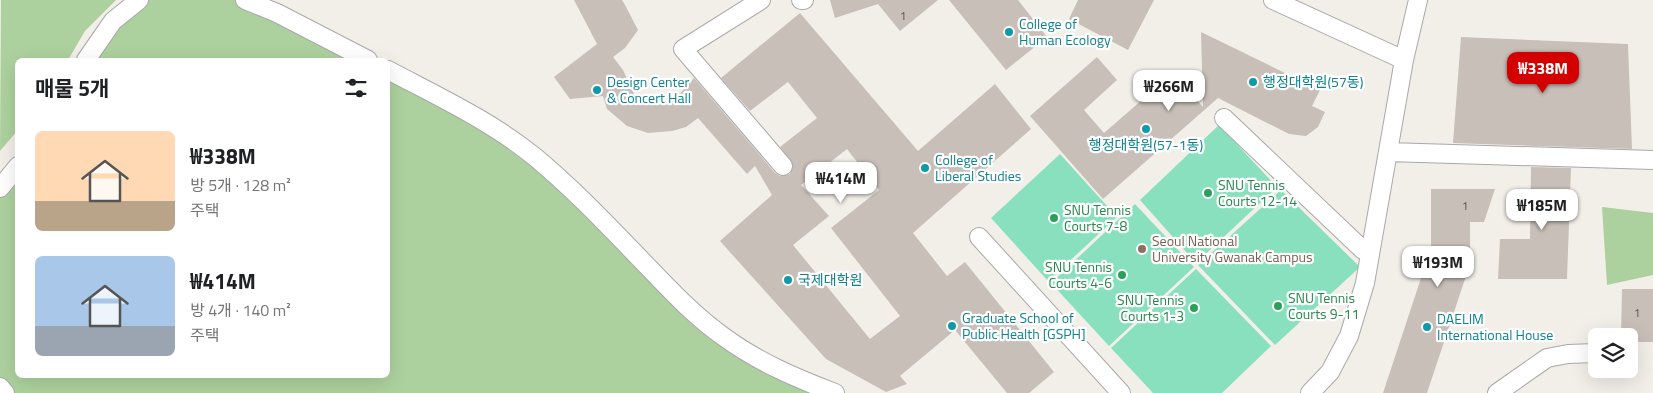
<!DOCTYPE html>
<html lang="ko">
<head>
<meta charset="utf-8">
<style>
  :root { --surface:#fff; --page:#f2f2f2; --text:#202124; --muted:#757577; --accent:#d40000 }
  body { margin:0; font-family:"Titillium Web","Noto Sans KR",sans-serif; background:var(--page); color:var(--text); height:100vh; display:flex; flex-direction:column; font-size:19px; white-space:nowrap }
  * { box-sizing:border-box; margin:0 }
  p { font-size:16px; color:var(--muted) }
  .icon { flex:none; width:28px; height:28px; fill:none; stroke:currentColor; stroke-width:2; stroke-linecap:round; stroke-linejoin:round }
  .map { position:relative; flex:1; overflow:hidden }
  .panel { position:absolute; left:15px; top:58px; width:375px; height:320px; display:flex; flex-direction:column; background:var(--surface); border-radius:8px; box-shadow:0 5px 20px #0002 }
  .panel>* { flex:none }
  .fabs { position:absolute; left:1588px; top:328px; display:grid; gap:10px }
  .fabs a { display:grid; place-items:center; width:50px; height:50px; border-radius:8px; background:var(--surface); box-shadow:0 5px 20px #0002; font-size:25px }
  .price { position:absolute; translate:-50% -42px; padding:0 11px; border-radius:10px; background:#fff; color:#222; font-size:16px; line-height:32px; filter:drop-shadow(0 1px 2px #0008) }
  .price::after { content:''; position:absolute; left:50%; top:30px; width:15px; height:11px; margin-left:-8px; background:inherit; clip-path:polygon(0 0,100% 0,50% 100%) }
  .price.selected { background:var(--accent); color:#fff }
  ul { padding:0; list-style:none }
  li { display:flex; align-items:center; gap:15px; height:125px; padding:0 20px }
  li span { display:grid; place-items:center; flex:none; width:140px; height:100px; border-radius:8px; color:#555 }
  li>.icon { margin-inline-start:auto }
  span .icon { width:60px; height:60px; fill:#fffc; stroke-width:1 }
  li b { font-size:21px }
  h2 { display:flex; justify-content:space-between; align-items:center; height:60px; padding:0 20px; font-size:21px }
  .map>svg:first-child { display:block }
  .forest { fill:#add19e }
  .pitch { fill:#88e0be }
  .building { fill:#c7bfb8; fill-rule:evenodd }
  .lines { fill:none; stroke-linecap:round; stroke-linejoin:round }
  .minor-casing { stroke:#a9a9a9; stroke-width:20 }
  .minor { stroke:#fff; stroke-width:18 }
  .culture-dot { fill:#0f9aa8; stroke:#fff; stroke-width:2 }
  .leisure-dot { fill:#2e9e5b; stroke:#fff; stroke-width:2 }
  .education-dot { fill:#8d6e63; stroke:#fff; stroke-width:2 }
  .labels { text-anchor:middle; stroke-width:4.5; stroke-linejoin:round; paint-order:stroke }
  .number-label { font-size:11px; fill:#4b4948 }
  .culture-label { font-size:14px; fill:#0d838f; stroke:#fff; text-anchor:start }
  .leisure-label { font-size:14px; fill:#27864d; stroke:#fff; text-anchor:start }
  .education-label { font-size:14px; fill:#785e54; stroke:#fff; text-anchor:start }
</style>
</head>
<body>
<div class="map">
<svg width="1653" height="393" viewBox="0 0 1653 393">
  <rect width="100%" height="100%" fill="#f2efe9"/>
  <path class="forest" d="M1,0H116L85,31L68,60H18L17,131L0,151Z
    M139,0H245L368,60H86Z
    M388,70L495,129L690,310L835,393H5L0,387V188L17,166L18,375H388Z
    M1602,207L1653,213V275L1607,285Z"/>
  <path class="pitch" d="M1219,125L1277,187L1196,263L1140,200Z
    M1060,154L1117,217L1048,281L991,218Z
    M1281,190L1360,267L1275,345L1198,265Z
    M1135,204L1194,267L1109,346L1051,283Z
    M1196,269L1271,346L1222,393H1153L1111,348Z"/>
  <path class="building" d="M574,0H622L625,5L638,30L625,48L613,57L623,70L635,96L647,103L665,105L676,98L694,78L775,173L780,176L790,174L793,165L780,147L817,118L788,82L750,111L721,78L800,13L918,151L995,84L1031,129L913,233L947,276L965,262L1054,372L1029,393H1007L955,330L900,376L907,384L886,392L826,359L720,241L772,195L755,166L747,174L698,118L686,127L672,131L648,133L627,126L607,109L603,96L570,99L554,77L597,44ZM847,149L879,190L831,228L900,316L870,339L793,245L829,216L801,185Z
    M830,0H938L900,31L878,4L835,18Z
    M949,0H1018L1047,37L1006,70Z
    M1078,0H1154L1128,50L1069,19Z
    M1201,32L1320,90L1312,106L1325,112L1318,127L1306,136L1289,134L1218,98L1103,199L1030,116L1097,57L1117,80L1084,110L1104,133L1173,73L1203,107Z
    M1461,37L1628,44L1632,149L1453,143Z
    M1531,167L1571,168L1567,279H1498L1500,239H1530Z
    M1431,189H1495L1484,222H1470V264L1427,393H1383L1426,263H1431Z
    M1622,289H1653V342H1629V336H1621Z"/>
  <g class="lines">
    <defs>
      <path id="minor" d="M245,0L277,13L368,60
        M761,0L683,49L783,166
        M801,0H804
        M1273,0L1404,60
        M86,60L113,21L139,0
        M388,70C437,96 491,121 535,157C577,192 613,231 651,270C674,294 697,318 724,337C758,362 796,378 835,393
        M1224,118L1363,250
        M1388,152L1653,160
        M0,188L18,166
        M979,237L1121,393
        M0,387L5,393
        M1310,393L1330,372L1349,336L1365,283L1404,60L1418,0
        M1497,393L1547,358L1568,354L1596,353"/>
    </defs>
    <use href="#minor" class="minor-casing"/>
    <use href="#minor" class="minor"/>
  </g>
  <g class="culture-dot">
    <circle cx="1009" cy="32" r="5"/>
    <circle cx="1253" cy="82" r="5"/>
    <circle cx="597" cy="90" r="5"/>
    <circle cx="1146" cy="129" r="5"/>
    <circle cx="925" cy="168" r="5"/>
    <circle cx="788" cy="280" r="5"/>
    <circle cx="952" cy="326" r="5"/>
    <circle cx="1427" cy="327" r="5"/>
  </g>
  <g class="leisure-dot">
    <circle cx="1208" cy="193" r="5"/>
    <circle cx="1054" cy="218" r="5"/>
    <circle cx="1122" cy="275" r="5"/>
    <circle cx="1278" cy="306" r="5"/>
    <circle cx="1194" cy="308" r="5"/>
  </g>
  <circle class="education-dot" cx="1142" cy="249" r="5"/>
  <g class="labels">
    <g class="number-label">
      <text x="903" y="20">1</text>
      <text x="1465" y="210">1</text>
      <text x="1637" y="317">1</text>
    </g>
    <g class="culture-label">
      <text x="1019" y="29">College of<tspan x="1019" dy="16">Human Ecology</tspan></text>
      <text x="607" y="87">Design Center<tspan x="607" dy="16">&amp; Concert Hall</tspan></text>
      <text x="1263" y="87">행정대학원(57동)</text>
      <text x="1146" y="150" text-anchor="middle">행정대학원(57-1동)</text>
      <text x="935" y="165">College of<tspan x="935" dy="16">Liberal Studies</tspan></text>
      <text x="798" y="285">국제대학원</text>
      <text x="962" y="323">Graduate School of<tspan x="962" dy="16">Public Health [GSPH]</tspan></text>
      <text x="1437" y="324">DAELIM<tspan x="1437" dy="16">International House</tspan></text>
    </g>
    <g class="leisure-label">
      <text x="1218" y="190">SNU Tennis<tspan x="1218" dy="16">Courts 12-14</tspan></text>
      <text x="1064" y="215">SNU Tennis<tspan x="1064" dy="16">Courts 7-8</tspan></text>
      <text x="1112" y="272" text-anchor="end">SNU Tennis<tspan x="1112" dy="16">Courts 4-6</tspan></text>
      <text x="1288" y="303">SNU Tennis<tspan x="1288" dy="16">Courts 9-11</tspan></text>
      <text x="1184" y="305" text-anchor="end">SNU Tennis<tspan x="1184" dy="16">Courts 1-3</tspan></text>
    </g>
    <g class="education-label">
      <text x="1152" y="246">Seoul National<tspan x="1152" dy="16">University Gwanak Campus</tspan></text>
    </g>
  </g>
</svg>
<div class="fabs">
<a><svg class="icon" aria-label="layers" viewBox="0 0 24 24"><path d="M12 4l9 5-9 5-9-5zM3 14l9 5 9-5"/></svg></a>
</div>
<b class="price selected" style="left:1543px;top:94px">₩338M</b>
<b class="price" style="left:1169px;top:112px">₩266M</b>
<b class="price" style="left:841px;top:204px">₩414M</b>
<b class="price" style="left:1542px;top:231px">₩185M</b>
<b class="price" style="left:1438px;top:288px">₩193M</b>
<section class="panel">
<h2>매물 5개<svg class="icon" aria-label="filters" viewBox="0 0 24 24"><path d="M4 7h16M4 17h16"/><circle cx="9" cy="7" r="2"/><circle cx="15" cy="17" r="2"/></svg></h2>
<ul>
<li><span style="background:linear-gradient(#ffd9b3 70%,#b9a48a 0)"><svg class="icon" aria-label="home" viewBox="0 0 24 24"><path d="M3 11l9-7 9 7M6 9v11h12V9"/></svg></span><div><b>₩338M</b><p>방 5개 · 128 m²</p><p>주택</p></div></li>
<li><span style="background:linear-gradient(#a9c7e8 70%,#9aa5b1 0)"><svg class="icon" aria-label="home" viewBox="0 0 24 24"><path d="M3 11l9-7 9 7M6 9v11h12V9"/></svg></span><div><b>₩414M</b><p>방 4개 · 140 m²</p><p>주택</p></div></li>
</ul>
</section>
</div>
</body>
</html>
